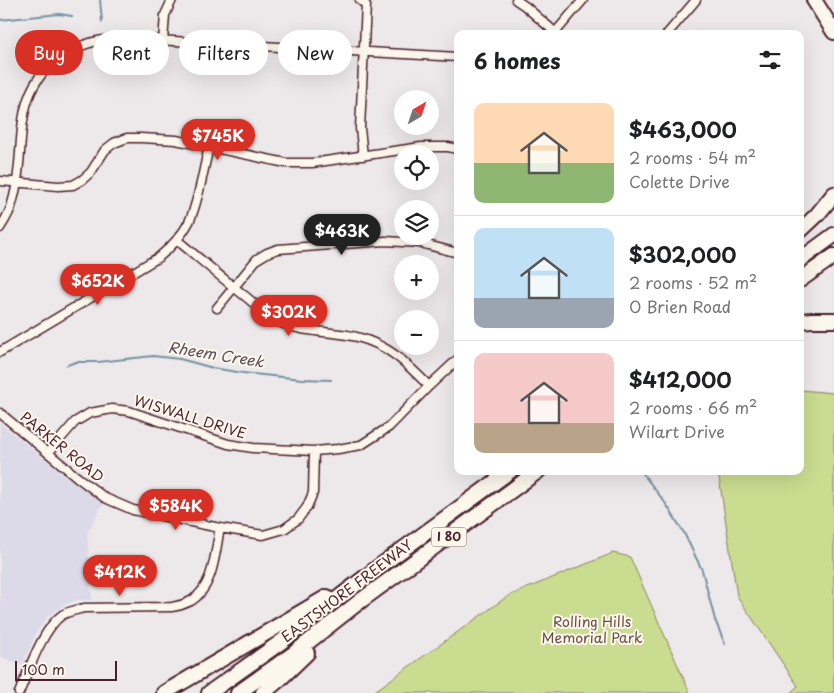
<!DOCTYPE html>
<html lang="en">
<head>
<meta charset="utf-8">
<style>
  :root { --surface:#fff; --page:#f2f2f2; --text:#202124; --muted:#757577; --line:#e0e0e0; --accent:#d93025 }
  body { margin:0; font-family:"Playpen Sans",sans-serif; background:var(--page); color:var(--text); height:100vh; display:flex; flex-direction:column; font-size:19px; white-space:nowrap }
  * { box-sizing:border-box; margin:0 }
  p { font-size:16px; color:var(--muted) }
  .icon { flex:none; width:28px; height:28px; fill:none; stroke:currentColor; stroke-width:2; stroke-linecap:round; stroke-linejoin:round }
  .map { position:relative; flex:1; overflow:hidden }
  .panel { position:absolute; left:454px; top:30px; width:350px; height:445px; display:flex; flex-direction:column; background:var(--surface); border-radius:10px; box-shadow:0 5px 20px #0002 }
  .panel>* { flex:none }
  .banner { position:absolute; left:15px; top:30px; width:364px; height:45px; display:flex; gap:10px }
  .needle { width:32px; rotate:39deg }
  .fabs { position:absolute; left:394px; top:90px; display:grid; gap:10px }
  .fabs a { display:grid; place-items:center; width:45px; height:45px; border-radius:50%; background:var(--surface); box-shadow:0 5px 20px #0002; font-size:25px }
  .scale { position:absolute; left:15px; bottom:12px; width:102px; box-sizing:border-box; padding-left:5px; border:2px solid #4a1f2b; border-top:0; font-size:14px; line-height:18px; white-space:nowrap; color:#4a1f2b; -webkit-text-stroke:4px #fbf7ec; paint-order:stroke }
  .price { position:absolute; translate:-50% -42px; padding:0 11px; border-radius:18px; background:var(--accent); color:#fff; font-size:16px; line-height:32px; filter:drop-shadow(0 1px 2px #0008) }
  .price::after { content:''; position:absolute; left:50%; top:30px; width:15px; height:11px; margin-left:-8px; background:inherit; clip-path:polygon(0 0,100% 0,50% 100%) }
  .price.selected { background:#222; color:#fff }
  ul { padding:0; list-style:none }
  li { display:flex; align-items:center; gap:15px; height:125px; padding:0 20px }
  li+li { border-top:1px solid var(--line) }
  li span { display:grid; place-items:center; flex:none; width:140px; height:100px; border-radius:10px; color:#555 }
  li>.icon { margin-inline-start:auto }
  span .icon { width:60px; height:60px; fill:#fffc; stroke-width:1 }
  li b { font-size:21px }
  h2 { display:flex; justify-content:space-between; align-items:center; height:60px; padding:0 20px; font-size:21px }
  .tag { padding:0 18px; border-radius:22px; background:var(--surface); box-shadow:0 5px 20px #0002; font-size:18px; line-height:45px }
  .tag.selected { background:var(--accent); color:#fff }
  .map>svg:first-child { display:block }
  .built { fill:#dcd9e8 }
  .green { fill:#cadc90; stroke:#8a7e5e }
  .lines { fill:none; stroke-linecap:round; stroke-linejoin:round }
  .stream { stroke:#7591a2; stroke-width:2 }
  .minor-casing { stroke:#4a1f2b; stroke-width:11 }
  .motorway-casing { stroke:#4a1f2b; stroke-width:18 }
  .minor { stroke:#fbf7ec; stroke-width:8 }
  .motorway { stroke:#fbf7ec; stroke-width:14 }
  .labels { text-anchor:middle; stroke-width:4; stroke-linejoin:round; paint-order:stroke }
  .shield { fill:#fbf7ec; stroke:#7f6065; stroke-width:1 }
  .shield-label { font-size:12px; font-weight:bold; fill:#4a1f2b }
  .street-label { font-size:14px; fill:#4a1f2b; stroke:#fbf7ec }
  .park-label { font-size:14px; fill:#6a4e44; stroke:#fbf7ec }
  .water-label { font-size:15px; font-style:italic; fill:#5c4e5c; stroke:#fbf7ec }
</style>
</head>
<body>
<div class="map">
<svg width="834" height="693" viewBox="0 0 834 693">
  <rect width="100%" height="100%" fill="#ede9ea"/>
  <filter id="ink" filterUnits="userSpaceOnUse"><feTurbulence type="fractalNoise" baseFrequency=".02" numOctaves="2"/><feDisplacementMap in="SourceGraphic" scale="10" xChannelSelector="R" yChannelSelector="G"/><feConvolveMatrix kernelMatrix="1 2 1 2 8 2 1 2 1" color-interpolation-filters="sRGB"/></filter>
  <g filter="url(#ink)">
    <path class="built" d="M0,423L62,473L103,504L87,533L92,600H77L62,606L48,616L37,631L22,666L0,656Z"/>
    <path class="green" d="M800,390L834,393V693H790L798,686L737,596L718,471H800Z
      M613,553L630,557L690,693H372L508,596Z"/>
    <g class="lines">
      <path class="stream" d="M100,0L102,22
        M0,20L59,14L72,16
        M67,365L76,362H98L153,356L180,359L213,368L243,373L302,379L331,380
        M641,471L666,504L684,533L702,570L715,620L725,644"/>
      <defs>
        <path id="minor" d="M360,0L366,5L360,128L363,156
          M516,0L525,6L557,34
          M554,34L583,0
          M667,34L696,0
          M163,41L165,15L172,0
          M0,181L58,186L73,185L82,180L91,172L105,150L114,143L127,138H141L176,140L286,163H312L421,147H448L458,149
          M0,228C6,219 11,210 13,200C28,149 8,94 60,57C79,44 99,39 121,38L458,57
          M177,240C200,259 222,278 245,296C255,304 264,314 275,320C300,334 331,330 357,337C389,345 407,364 429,386
          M217,308L257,259L267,253L278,249L385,241L420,243L458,253
          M0,352L159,257C171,247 182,236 189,222C199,201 203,170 209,147
          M0,413L77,477L105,498L133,510L220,528L263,535L284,529L298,519L307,507L313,493L314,451
          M48,453L75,422L90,413L112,409L129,411L228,444L253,448L314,451L338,449L361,445L389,427L429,386L458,359
          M19,693C28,672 43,628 62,615C69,611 77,610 84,608L172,607C179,606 185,604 191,601C214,587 215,552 220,528"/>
        <path id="motorway" d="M814,0L834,32
          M800,231L817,215L834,194
          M800,260L834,235
          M800,280L834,256
          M800,321L812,320H834
          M164,693L327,597
          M209,693L281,642L380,566L510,471
          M238,693L293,654L359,602L538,471
          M263,693L281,678L307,653"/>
      </defs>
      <use href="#minor" class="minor-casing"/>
      <use href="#motorway" class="motorway-casing"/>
      <use href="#minor" class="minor"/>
      <use href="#motorway" class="motorway"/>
    </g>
  </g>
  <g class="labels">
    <rect class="shield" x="431.5" y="527.5" width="35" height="19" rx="4"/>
    <g class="shield-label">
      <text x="449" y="541">I 80</text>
    </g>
    <g class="street-label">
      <text transform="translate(190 417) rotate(17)" y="5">WISWALL DRIVE</text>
      <text transform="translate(62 447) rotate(39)" y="5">PARKER ROAD</text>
      <text transform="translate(347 591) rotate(-37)" y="5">EASTSHORE FREEWAY</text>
    </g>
    <g class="park-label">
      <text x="592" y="627">Rolling Hills<tspan x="592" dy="16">Memorial Park</tspan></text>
    </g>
    <g class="water-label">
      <text transform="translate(216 355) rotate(9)" y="5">Rheem Creek</text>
    </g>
  </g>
</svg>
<div class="fabs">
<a><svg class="needle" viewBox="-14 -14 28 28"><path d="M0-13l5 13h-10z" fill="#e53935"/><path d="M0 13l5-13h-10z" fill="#757577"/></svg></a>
<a><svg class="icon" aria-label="locate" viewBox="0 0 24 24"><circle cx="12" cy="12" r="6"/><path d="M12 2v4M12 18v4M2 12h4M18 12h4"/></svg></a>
<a><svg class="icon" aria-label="layers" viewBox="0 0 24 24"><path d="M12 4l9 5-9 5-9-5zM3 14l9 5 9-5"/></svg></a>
<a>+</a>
<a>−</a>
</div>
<div class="scale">100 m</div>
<b class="price" style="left:218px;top:161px">$745K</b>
<b class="price selected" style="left:342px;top:256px">$463K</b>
<b class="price" style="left:98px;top:306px">$652K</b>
<b class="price" style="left:289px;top:337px">$302K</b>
<b class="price" style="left:176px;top:531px">$584K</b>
<b class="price" style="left:120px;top:597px">$412K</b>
<div class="banner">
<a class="tag selected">Buy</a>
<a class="tag">Rent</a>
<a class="tag">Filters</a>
<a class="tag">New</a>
</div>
<section class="panel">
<h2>6 homes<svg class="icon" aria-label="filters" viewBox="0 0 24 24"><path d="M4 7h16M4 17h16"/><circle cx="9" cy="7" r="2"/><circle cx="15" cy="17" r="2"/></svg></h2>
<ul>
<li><span style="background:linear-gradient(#ffd9b3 60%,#8fb573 0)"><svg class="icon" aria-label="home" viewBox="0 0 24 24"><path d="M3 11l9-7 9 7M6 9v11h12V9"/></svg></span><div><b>$463,000</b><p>2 rooms · 54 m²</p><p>Colette Drive</p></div></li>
<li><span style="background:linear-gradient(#bfe0f5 70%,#9aa5b1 0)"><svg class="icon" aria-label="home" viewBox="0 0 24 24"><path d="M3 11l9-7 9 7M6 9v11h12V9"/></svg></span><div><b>$302,000</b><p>2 rooms · 52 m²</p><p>O Brien Road</p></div></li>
<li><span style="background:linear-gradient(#f6c9c9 70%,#b9a48a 0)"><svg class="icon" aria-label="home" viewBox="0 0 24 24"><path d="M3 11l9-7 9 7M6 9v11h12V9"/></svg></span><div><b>$412,000</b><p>2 rooms · 66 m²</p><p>Wilart Drive</p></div></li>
</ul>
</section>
</div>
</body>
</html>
